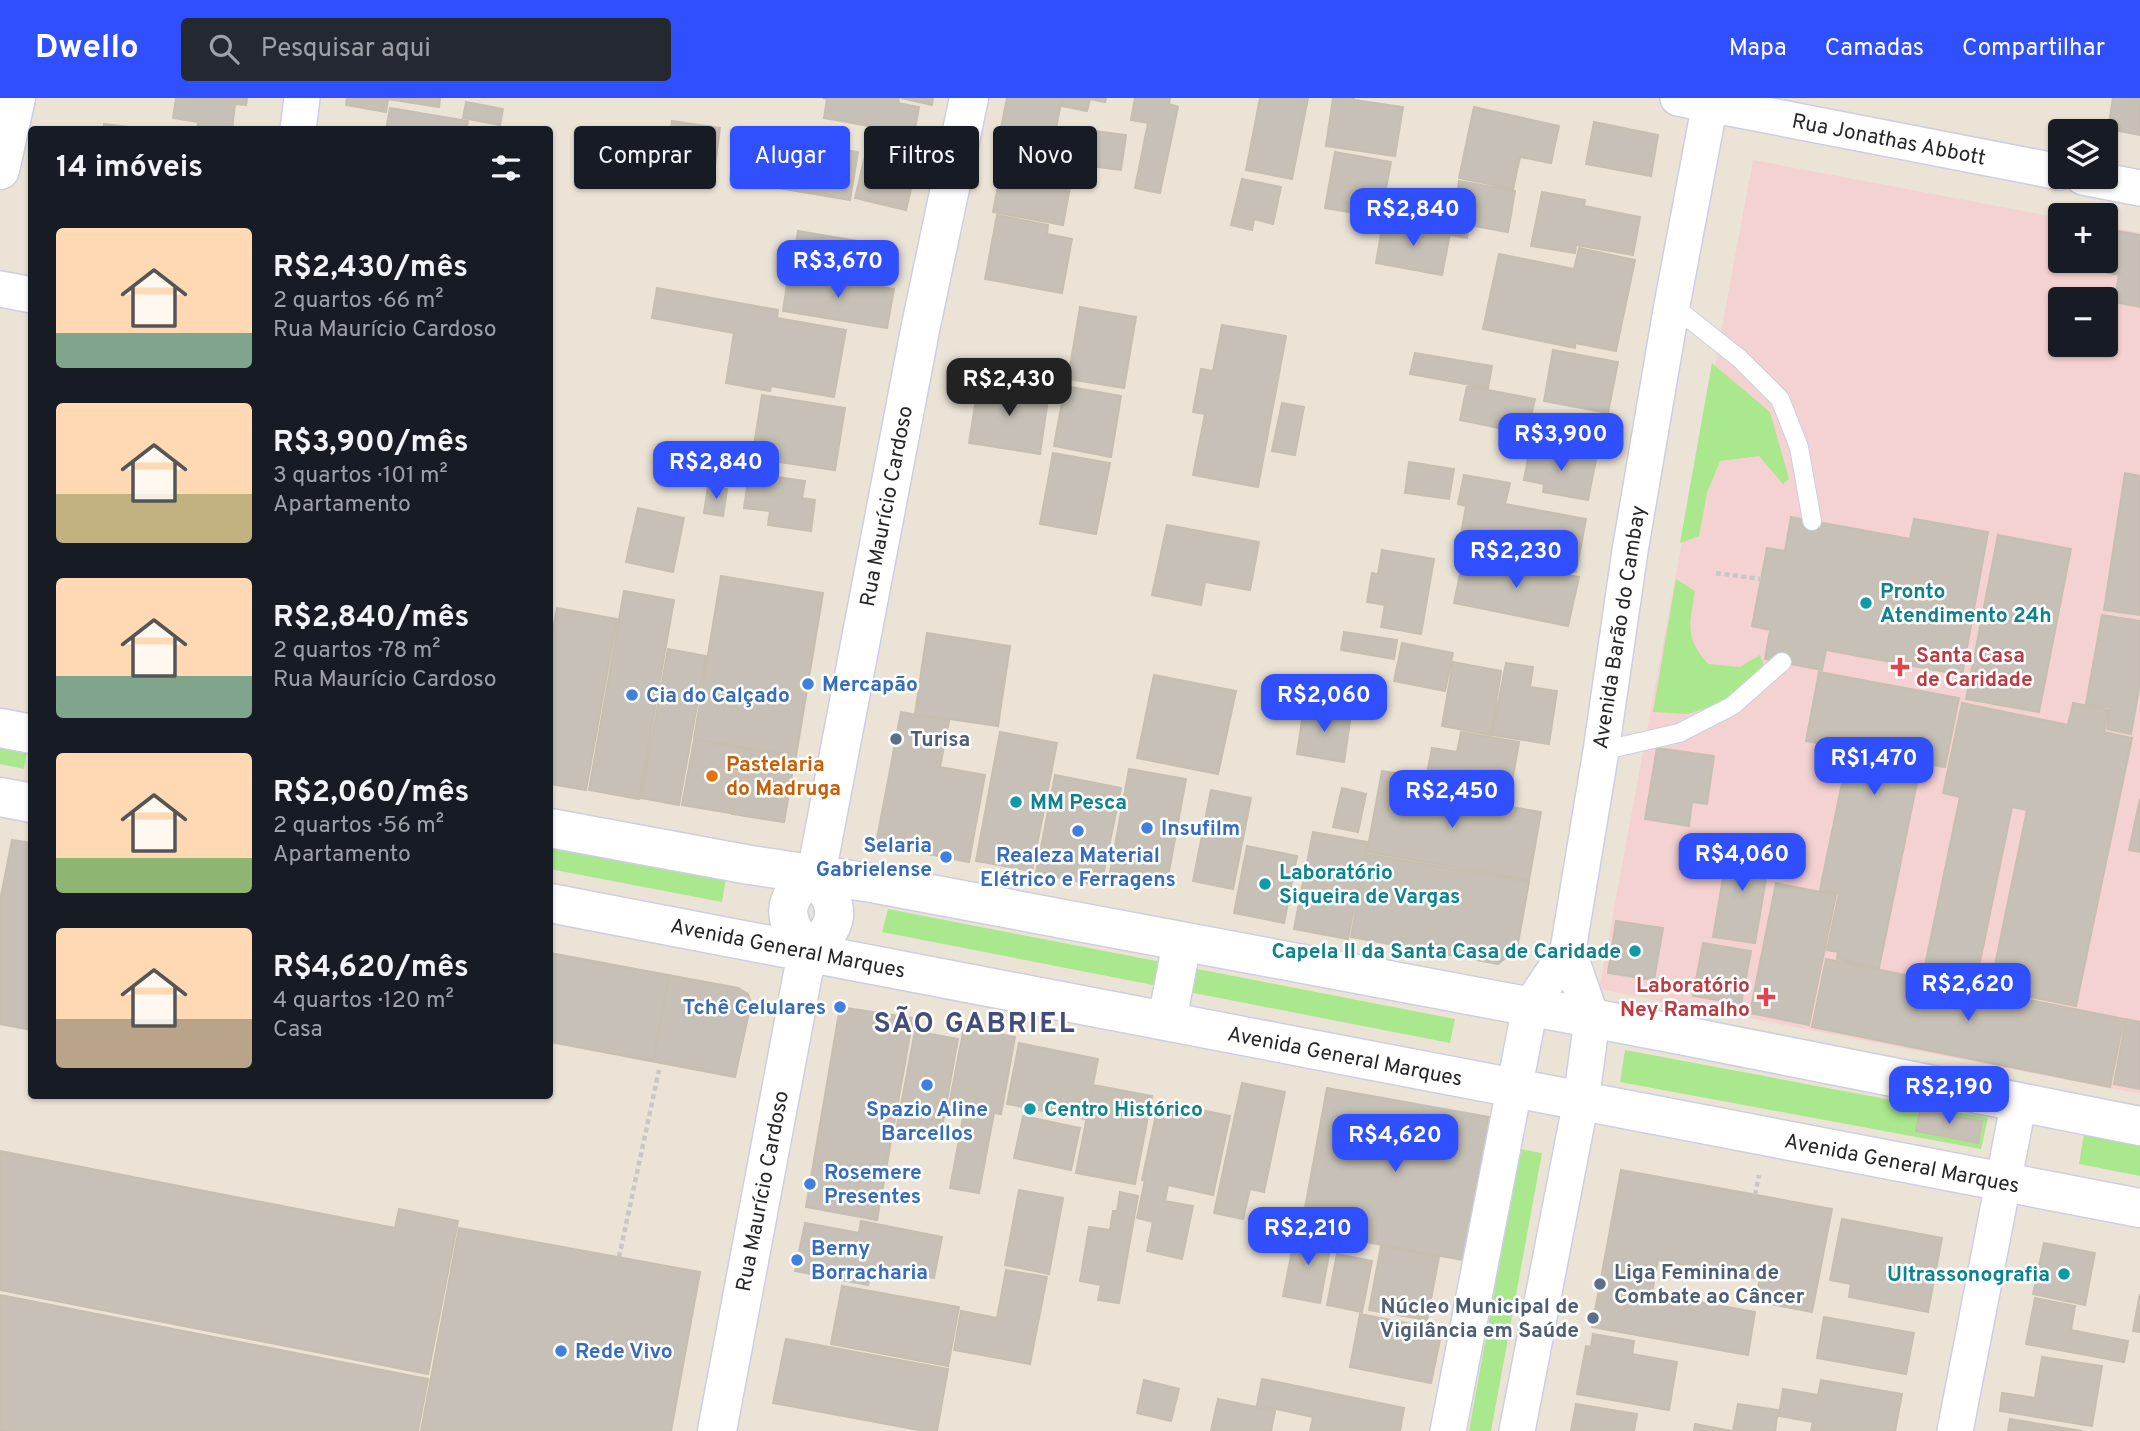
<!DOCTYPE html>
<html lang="pt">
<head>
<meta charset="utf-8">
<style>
  :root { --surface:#171b24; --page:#242831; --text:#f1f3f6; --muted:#9ea1a6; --accent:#304fff }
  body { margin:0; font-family:Overpass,sans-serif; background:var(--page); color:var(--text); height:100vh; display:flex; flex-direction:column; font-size:26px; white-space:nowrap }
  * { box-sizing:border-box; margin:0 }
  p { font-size:23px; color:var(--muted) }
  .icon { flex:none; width:38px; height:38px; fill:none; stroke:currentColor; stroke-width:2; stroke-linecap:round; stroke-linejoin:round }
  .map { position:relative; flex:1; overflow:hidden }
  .panel { position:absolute; left:28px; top:28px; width:525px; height:973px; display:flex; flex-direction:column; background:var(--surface); border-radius:7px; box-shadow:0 2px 5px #0004 }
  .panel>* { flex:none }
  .banner { position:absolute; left:574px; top:28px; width:665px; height:63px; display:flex; gap:14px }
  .fabs { position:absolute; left:2048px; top:21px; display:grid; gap:14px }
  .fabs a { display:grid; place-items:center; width:70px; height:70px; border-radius:7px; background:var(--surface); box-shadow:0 2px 5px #0004; font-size:35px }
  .price { position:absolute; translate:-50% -60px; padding:0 16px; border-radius:14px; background:var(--accent); color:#fff; font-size:23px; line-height:46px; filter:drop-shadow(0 2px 4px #0008) }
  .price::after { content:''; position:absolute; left:50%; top:42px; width:21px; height:16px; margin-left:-10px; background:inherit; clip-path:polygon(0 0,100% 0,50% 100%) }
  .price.current { background:#222; color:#fff }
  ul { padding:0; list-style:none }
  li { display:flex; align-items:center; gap:21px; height:175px; padding:0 28px }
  li span { display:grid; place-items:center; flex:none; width:196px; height:140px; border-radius:7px; color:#555 }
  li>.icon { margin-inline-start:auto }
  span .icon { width:84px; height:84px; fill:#fffc; stroke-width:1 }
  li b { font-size:30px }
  h2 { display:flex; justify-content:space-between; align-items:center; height:84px; padding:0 28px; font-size:30px }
  .tag { padding:0 24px; border-radius:7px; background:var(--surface); box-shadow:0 2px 5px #0004; font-size:24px; line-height:63px }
  .tag.current { background:var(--accent); color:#fff }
  header { display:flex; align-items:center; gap:42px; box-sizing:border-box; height:98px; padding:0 35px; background:var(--accent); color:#fff }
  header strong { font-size:33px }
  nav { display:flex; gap:38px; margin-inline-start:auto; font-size:24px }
  .search { width:490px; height:63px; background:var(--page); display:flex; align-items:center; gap:18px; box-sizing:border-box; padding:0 24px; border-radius:7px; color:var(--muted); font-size:26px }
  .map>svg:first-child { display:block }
  .medical { fill:#f4d2d2; fill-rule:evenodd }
  .green { fill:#a9e88d }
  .building { fill:#c6c0b6; stroke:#c6bfb0; stroke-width:2 }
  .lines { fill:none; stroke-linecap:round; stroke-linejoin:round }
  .service-casing { stroke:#cccfe2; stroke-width:20 }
  .minor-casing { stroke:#cccfe2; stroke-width:38 }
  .tertiary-casing { stroke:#cccfe2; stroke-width:41 }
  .secondary-casing { stroke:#cccfe2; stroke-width:41 }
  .path { stroke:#c7c7c7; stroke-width:4.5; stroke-dasharray:5 3.5; stroke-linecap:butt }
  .service { stroke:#fff; stroke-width:18 }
  .minor { stroke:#fff; stroke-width:35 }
  .tertiary { stroke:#fff; stroke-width:38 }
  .secondary { stroke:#fff; stroke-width:38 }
  .culture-dot { fill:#0f9aa8; stroke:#fff; stroke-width:2.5 }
  .health-dot { fill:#e0444e; stroke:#fff; stroke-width:2.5 }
  .shop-dot { fill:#3f7fe0; stroke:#fff; stroke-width:2.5 }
  .service-dot { fill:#5c6f8a; stroke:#fff; stroke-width:2.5 }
  .food-dot { fill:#e8710a; stroke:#fff; stroke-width:2.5 }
  .labels { text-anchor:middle; stroke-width:5; stroke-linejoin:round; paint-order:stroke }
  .street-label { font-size:21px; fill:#272727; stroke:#fff }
  .culture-label { font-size:21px; font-weight:bold; fill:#0d838f; stroke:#fff; text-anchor:start }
  .health-label { font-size:21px; font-weight:bold; fill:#be3a42; stroke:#fff; text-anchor:start }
  .shop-label { font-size:21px; font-weight:bold; fill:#366cbe; stroke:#fff; text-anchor:start }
  .service-label { font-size:21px; font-weight:bold; fill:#4e5e75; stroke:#fff; text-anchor:start }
  .food-label { font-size:21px; font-weight:bold; fill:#c56008; stroke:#fff; text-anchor:start }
  .district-label { font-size:28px; font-weight:bold; letter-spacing:2px; fill:#444c7b; stroke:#fff }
</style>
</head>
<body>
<header>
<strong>Dwello</strong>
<div class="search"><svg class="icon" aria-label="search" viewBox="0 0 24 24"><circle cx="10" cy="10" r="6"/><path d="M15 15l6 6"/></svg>Pesquisar aqui</div>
<nav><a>Mapa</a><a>Camadas</a><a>Compartilhar</a></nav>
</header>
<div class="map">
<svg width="2140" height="1333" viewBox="0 0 2140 1333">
  <rect width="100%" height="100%" fill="#ebe3d6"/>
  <path class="medical" d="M1753,62L2060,120V163H2105V128L2140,135V996L1599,891ZM2060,201H2105V247H2060Z"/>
  <path class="green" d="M1712,265L1770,314L1789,381L1783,386L1759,358L1720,363L1707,395L1699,438L1680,445Z
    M1676,481L1695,493C1690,526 1684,539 1708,566L1740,569L1760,557L1766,575L1723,604L1688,616L1653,614Z
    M0,641L28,646L24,671L0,666Z
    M550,746L726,780L722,804L550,771Z
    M888,811L1455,921L1450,945L882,834Z
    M1625,952L1988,1020L1981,1051L1620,984Z
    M2084,1036L2140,1047V1078L2079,1066Z
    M1520,1051L1542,1055L1491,1333H1469Z"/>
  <path class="building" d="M176,0H247L246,7L235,6L232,32H197L198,24L173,20Z
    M347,0H440L439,9L388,1L386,14L346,7Z
    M823,0H899L898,5L919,9L914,36L824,20L827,1Z
    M901,0H933L932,7Z
    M1007,0H1062L1054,40L1001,30Z
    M1064,0H1106L1105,4L1090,1L1087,13L1062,8Z
    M1135,0H1170L1169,6L1178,9L1160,95L1135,90L1148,25L1131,22Z
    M1260,0H1308L1292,81L1246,72Z
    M1333,0H1354V2L1403,9L1395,58L1326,48Z
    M2113,0H2140V37L2108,31Z
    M466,4L503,11L500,27L463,20Z
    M1474,9L1559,28L1551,65L1520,59L1513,91L1459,80Z
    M390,10L468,23L466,32H386Z
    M672,23L720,30L713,82L665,76Z
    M1594,24L1658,37L1651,78L1586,66Z
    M104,26L152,32H104Z
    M1094,33L1126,37L1121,72L1089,68Z
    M738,34L858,54L850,102L730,82Z
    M1019,40L1067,48L1061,84L1013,76Z
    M866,54L917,66L906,112L855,100Z
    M1335,54L1391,64L1383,106L1364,103L1361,116L1325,110Z
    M1000,77L1070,89L1063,127L993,114Z
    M1242,81L1281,89L1273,126L1254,121L1252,132L1231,127Z
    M1459,83L1515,93L1508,134L1469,127L1467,140L1451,137Z
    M1542,94L1585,102L1584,108L1640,119L1633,157L1576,147L1575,155L1531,148Z
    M997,117L1048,127L1047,136L1072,141L1062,195L985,181Z
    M1383,124L1450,136L1442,177L1376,165Z
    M2105,131L2140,137V209L2114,204L2119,177L2090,171L2092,163H2105Z
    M798,133L870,145L865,182L792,171Z
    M1579,150L1635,162L1616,253L1575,245V250L1483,231L1499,156L1574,171Z
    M789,174L894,191L887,230L783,213Z
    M657,190L778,212L777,220L846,232L834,299L771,288L770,293L726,285L734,235L652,220Z
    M1080,209L1136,219L1124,290L1068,281Z
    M1222,227L1286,238L1258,389L1193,377L1205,316L1193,314L1201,271L1213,273Z
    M1553,252L1618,264L1608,315L1544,303Z
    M1415,255L1492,268L1488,290L1410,276Z
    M979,283L1049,294L1040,356L969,345Z
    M1065,288L1121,298L1111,359L1054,348Z
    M1467,288L1535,301L1527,336L1460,322Z
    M762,297L845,310L835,372L752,360Z
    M1282,305L1304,309L1295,357L1272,353Z
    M1530,349L1596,362L1588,402L1543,394L1544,386L1524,382Z
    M1053,355L1110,365L1096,436L1040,426Z
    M1409,364L1454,371L1449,401L1405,395Z
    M749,375L805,383L802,400L815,402L811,433L768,427L770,413L744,410Z
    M2125,375L2140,378V517L2104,512Z
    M1464,377L1510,385L1505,406L1586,421L1576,474L1458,453L1466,408L1458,406Z
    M708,388L727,391L723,418L704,415Z
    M638,410L684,420L673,474L626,464Z
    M1791,419L1910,441L1914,421L1988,434L1962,577L1826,552L1822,572L1765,561L1770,532L1752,528L1767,450L1785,453Z
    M1167,427L1259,444L1250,492L1205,484L1201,507L1152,497Z
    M1998,437L2071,451L2039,614L1966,601Z
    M1382,452L1434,461L1421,536L1381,529L1385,507L1367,504L1372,475L1378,476Z
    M1464,457L1579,479L1568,528L1454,505Z
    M721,478L823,495L796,658L694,641Z
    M624,493L674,502L639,701L589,692Z
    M557,510L617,521L586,692L550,686V550Z
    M2102,517L2140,523V585L2131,636L2107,631L2110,610L2086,606Z
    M1344,534L1397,542L1394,561L1341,552Z
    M927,535L1010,548L998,628L915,616Z
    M1402,545L1453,555L1445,593L1394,583Z
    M668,551L706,558L679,707L641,700Z
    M1453,564L1501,573L1491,637L1442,628Z
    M1506,565L1533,569L1530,589L1557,593L1549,646L1492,637Z
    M1819,574L1959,600L1945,669L1921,665L1879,870L1837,861L1838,854L1827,852L1839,796L1820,792L1849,651L1806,643Z
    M1154,577L1236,593L1218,676L1137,660Z
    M1962,605L2068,627L2073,605L2108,612L2104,634L2132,640L2076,908L1990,891L2027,712L2012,709L1975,888L1923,877L1960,699L1943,695Z
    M1304,608L1351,616L1344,664L1297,656Z
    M901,614L949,623L940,669L985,677L969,764L876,746Z
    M1000,634L1057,645L1032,773L976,763Z
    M1461,634L1519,644L1509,701L1425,686L1432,650L1457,654Z
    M694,642L741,650L730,715L682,707Z
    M1657,650L1714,658L1707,706L1692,704L1689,728L1645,721Z
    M743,651L795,660L784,724L732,716Z
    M1129,671L1186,681L1166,790L1109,780Z
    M1382,673L1412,678L1410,692L1541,714L1529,782L1367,754Z
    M1055,677L1121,690L1101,788L1036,775Z
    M1342,690L1366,696L1358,734L1333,729Z
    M1211,692L1251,700L1233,791L1193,783Z
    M2140,701V754L2129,752Z
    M1313,734L1367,744L1348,841L1294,831Z
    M12,742L32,745V932L0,926V803Z
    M1729,745L1771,752L1755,845L1713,839Z
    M1247,748L1297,758L1284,825L1234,815Z
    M1366,756L1529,784L1517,851L1498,866L1351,839Z
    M1776,785L1836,797L1809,927L1750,915Z
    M1616,823L1663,830L1654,882L1608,875Z
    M1703,845L1751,853L1741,906L1693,898Z
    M550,855L738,890L748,896L751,905L735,979L550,944Z
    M550,855L669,878L653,963L550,944Z
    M1826,861L2124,921L2110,989L1812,929Z
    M840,909L913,920L877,1122L806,1109Z
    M2126,921L2140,924V991L2114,986Z
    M964,929L1015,939L1001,1016L994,1015L979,1095L950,1090L965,1009L949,1007Z
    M915,933L958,941L940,1040L896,1033Z
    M1019,945L1098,961L1086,1021L1007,1006Z
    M1242,985L1285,994L1264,1094L1250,1091L1243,1121L1214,1115Z
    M1093,987L1152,998L1135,1086L1076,1075Z
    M1327,990L1489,1019L1463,1162L1301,1132Z
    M1159,1003L1230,1018L1213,1097L1168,1087L1165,1103L1193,1108L1182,1161L1147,1153L1153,1124L1137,1120L1145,1082H1142Z
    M1920,1012L1982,1023L1978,1045L1916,1033Z
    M1023,1018L1080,1030L1071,1072L1014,1060Z
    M0,1053L395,1130L399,1111L458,1123L428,1276L0,1192Z
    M1621,1072L1832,1111L1812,1214L1755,1203L1760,1181L1658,1162L1652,1195L1755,1214L1748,1257L1592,1229Z
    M1019,1092L1063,1100L1049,1176L1005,1167Z
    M1120,1094L1138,1098L1119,1205L1098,1202L1101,1187L1080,1183L1089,1129L1110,1132L1113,1113H1117Z
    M1842,1121L1942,1140L1928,1214L1849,1199L1851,1186L1830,1182Z
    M861,1123L942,1139L934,1180L872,1168L868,1187L795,1173L805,1125L859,1135Z
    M459,1130L700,1174L671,1333H421Z
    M1296,1133L1332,1140L1320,1205L1283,1198Z
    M2044,1145L2095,1155L2085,1207L2033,1196Z
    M1381,1148L1439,1159L1427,1222L1369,1212Z
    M1337,1156L1372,1163L1362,1214L1327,1207Z
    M1006,1172L1047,1179L1030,1266L954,1252L961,1213L997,1220Z
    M842,1188L959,1209L948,1268L831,1246Z
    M2140,1196V1234L2133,1233Z
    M0,1197L428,1281L418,1333H0Z
    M2035,1200L2075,1208L2071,1232L2128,1243L2124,1264L2026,1246Z
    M1360,1216L1442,1232L1431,1285L1350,1269Z
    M1824,1219L1914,1235L1906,1276L1817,1260Z
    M1593,1236L1634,1243L1632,1256L1677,1264L1669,1312L1577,1296L1586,1248L1591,1249Z
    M786,1241L948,1271L937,1333H924L773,1305Z
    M2042,1259L2102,1268L2092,1328L2000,1313L2002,1295L2035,1300Z
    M1262,1281L1404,1310L1400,1333H1310L1313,1319L1257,1307Z
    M1144,1282L1179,1291L1171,1323L1137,1315Z
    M1821,1282L1902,1296L1895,1333H1811L1813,1324L1779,1318L1783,1291L1818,1297Z
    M1218,1301L1275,1313L1271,1333H1211Z
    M1576,1306L1637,1316L1634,1333H1571Z
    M1738,1306L1778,1312L1775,1333H1733Z
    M2010,1321L2082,1333H2008Z
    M1695,1326L1732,1333H1694Z"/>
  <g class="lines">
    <defs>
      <path id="service" d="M1672,207L1740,261L1780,301L1799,349L1812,423
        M1601,653L1679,635L1732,608L1782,564"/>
      <path id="minor" d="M1678,0L2060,74
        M298,32L302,0
        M2083,79L2140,90
        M0,191L32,197
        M1448,1333L1530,909L1568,852L1601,653L1630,453L1672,207L1711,0
        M1517,1333L1581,1003L1592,922L1568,852
        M1955,1333L2019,1003"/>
      <path id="tertiary" d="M0,72L16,0
        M816,777L920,232L969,0"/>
      <path id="secondary" d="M0,630L32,636
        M0,699L32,705
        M550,730L750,767L872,785L1660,933L2140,1028
        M550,805L2140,1110
        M807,854C783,822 778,800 816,777
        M1167,923L1182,844
        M717,1333L807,854C841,828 842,810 816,777"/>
    </defs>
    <use href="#service" class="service-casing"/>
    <use href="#minor" class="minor-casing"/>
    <use href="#tertiary" class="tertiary-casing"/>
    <use href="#secondary" class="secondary-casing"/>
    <path class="path" d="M1716,475L1761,481
      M1755,1097L1759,1077
      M619,1159L659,972"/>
    <use href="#service" class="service"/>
    <use href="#minor" class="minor"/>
    <use href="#tertiary" class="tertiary"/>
    <use href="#secondary" class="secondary"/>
  </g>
  <g class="culture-dot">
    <circle cx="1866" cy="505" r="7"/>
    <circle cx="1016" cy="704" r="7"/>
    <circle cx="1265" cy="786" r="7"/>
    <circle cx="1635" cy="853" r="7"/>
    <circle cx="1030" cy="1011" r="7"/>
    <circle cx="2064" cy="1176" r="7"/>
  </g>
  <g class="health-dot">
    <path d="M1896.5 558.5h7v7h7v7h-7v7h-7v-7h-7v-7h7z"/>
    <path d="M1762.5 888.5h7v7h7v7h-7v7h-7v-7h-7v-7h7z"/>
  </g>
  <g class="shop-dot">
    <circle cx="808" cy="586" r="7"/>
    <circle cx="632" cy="597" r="7"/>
    <circle cx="1147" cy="730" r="7"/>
    <circle cx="1078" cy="733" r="7"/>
    <circle cx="946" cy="759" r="7"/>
    <circle cx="840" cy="909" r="7"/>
    <circle cx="927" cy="987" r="7"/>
    <circle cx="810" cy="1086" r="7"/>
    <circle cx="797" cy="1162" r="7"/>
    <circle cx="561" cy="1253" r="7"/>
  </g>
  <g class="service-dot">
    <circle cx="896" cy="641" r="7"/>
    <circle cx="1600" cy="1186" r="7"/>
    <circle cx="1593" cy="1220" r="7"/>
  </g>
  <circle class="food-dot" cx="712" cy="678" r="7"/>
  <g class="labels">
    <g class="street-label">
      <text transform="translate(1889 41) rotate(11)" y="7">Rua Jonathas Abbott</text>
      <text transform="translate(886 408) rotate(-79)" y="7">Rua Maurício Cardoso</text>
      <text transform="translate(1619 529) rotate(-81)" y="7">Avenida Barão do Cambay</text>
      <text transform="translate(788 850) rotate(11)" y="7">Avenida General Marques</text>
      <text transform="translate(1345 958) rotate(11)" y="7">Avenida General Marques</text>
      <text transform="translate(1902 1065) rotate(11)" y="7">Avenida General Marques</text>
      <text transform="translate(762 1093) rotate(-79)" y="7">Rua Maurício Cardoso</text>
    </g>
    <g class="culture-label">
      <text x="1880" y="500">Pronto<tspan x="1880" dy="24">Atendimento 24h</tspan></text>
      <text x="1030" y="711">MM Pesca</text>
      <text x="1279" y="781">Laboratório<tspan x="1279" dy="24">Siqueira de Vargas</tspan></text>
      <text x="1621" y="860" text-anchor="end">Capela II da Santa Casa de Caridade</text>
      <text x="1044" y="1018">Centro Histórico</text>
      <text x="2050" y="1183" text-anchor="end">Ultrassonografia</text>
    </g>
    <g class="health-label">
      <text x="1916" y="564">Santa Casa<tspan x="1916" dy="24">de Caridade</tspan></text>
      <text x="1750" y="894" text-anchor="end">Laboratório<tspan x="1750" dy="24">Ney Ramalho</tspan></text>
    </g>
    <g class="shop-label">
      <text x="822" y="593">Mercapão</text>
      <text x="646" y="604">Cia do Calçado</text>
      <text x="1161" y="737">Insufilm</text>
      <text x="932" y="754" text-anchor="end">Selaria<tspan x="932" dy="24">Gabrielense</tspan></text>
      <text x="1078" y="764" text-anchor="middle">Realeza Material<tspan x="1078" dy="24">Elétrico e Ferragens</tspan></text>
      <text x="826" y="916" text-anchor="end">Tchê Celulares</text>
      <text x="927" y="1018" text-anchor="middle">Spazio Aline<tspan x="927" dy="24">Barcellos</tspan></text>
      <text x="824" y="1081">Rosemere<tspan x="824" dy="24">Presentes</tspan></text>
      <text x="811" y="1157">Berny<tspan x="811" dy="24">Borracharia</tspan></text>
      <text x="575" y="1260">Rede Vivo</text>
    </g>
    <g class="service-label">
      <text x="910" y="648">Turisa</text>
      <text x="1614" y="1181">Liga Feminina de<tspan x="1614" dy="24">Combate ao Câncer</tspan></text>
      <text x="1579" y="1215" text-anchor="end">Núcleo Municipal de<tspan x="1579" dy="24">Vigilância em Saúde</tspan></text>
    </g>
    <g class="food-label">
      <text x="726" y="673">Pastelaria<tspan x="726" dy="24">do Madruga</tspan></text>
    </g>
    <g class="district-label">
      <text x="975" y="934">SÃO GABRIEL</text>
    </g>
  </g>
</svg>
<div class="fabs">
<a><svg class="icon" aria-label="layers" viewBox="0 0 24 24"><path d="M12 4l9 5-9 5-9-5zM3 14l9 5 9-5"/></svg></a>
<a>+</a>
<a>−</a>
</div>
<b class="price" style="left:1413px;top:150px">R$2,840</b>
<b class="price" style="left:838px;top:202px">R$3,670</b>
<b class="price current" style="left:1009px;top:320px">R$2,430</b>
<b class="price" style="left:1561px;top:375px">R$3,900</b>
<b class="price" style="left:716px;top:403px">R$2,840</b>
<b class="price" style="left:1516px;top:492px">R$2,230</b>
<b class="price" style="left:1324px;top:636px">R$2,060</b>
<b class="price" style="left:1874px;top:699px">R$1,470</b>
<b class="price" style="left:1452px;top:732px">R$2,450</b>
<b class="price" style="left:1742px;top:795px">R$4,060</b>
<b class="price" style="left:1968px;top:925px">R$2,620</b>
<b class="price" style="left:1949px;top:1028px">R$2,190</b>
<b class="price" style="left:1395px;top:1076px">R$4,620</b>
<b class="price" style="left:1308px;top:1169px">R$2,210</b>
<div class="banner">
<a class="tag">Comprar</a>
<a class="tag current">Alugar</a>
<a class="tag">Filtros</a>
<a class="tag">Novo</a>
</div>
<section class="panel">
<h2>14 imóveis<svg class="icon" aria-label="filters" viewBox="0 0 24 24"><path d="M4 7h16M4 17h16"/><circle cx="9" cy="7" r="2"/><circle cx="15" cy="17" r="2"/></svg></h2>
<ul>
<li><span style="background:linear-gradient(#ffd9b3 75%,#7fa58c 0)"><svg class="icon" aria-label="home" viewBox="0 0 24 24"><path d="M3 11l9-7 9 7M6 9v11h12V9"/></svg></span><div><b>R$2,430/mês</b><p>2 quartos · 66 m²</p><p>Rua Maurício Cardoso</p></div></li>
<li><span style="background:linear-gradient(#ffd9b3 65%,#c2b280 0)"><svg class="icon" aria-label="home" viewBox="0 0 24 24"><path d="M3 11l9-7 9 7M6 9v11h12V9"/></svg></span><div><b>R$3,900/mês</b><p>3 quartos · 101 m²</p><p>Apartamento</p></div></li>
<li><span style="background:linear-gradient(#ffd9b3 70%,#7fa58c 0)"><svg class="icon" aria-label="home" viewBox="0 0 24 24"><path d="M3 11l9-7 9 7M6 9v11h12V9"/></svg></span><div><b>R$2,840/mês</b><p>2 quartos · 78 m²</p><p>Rua Maurício Cardoso</p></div></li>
<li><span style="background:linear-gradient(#ffd9b3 75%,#8fb573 0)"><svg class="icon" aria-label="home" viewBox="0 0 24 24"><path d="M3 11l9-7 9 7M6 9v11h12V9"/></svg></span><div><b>R$2,060/mês</b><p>2 quartos · 56 m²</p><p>Apartamento</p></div></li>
<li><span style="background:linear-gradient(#ffd9b3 65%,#b9a48a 0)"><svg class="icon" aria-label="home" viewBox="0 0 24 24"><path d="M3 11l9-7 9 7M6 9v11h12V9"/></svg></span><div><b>R$4,620/mês</b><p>4 quartos · 120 m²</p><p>Casa</p></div></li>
</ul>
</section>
</div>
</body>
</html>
